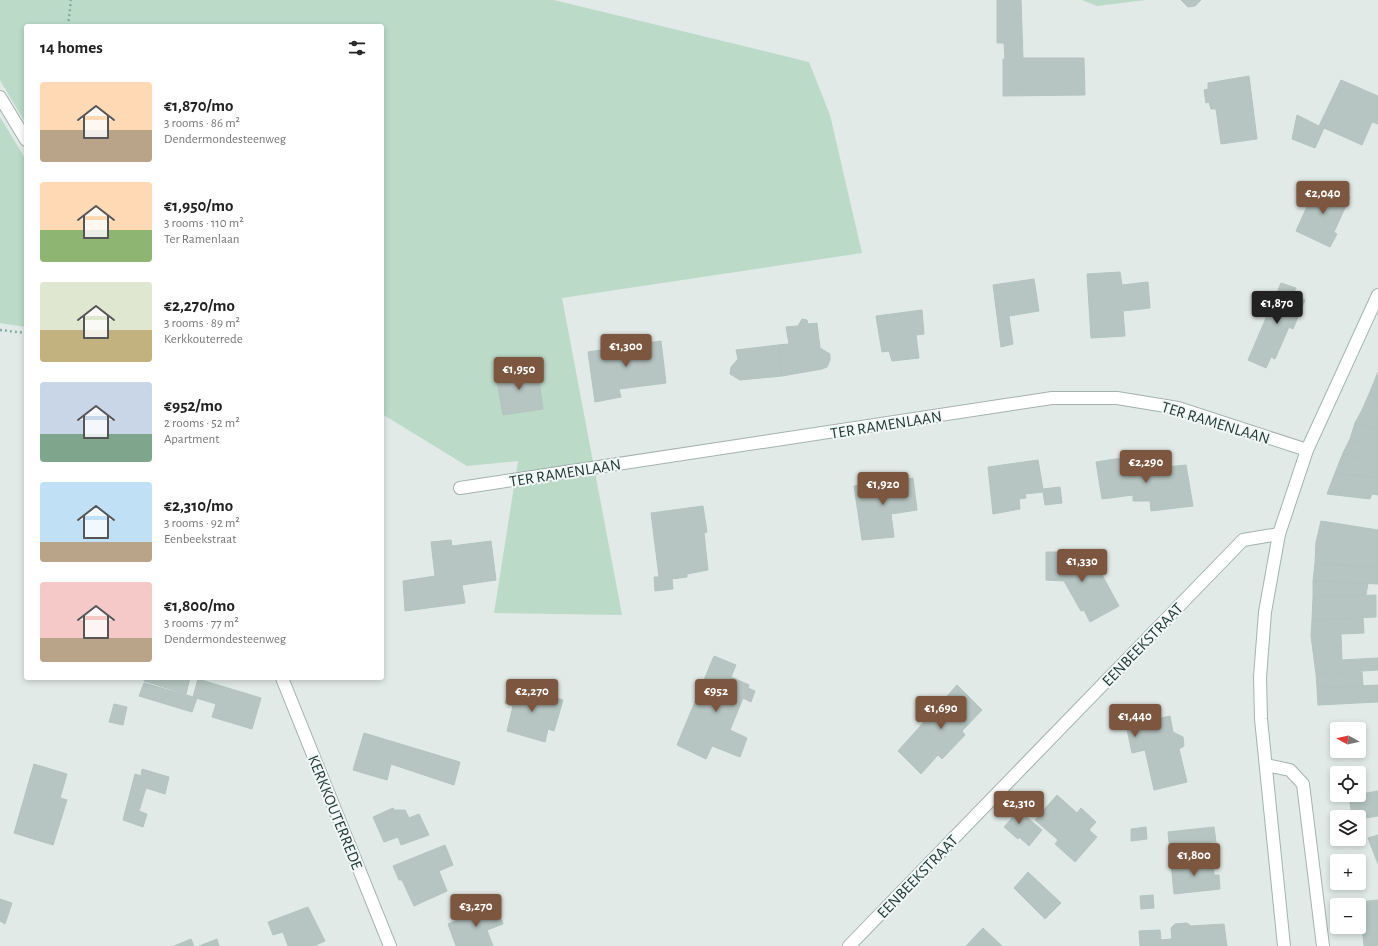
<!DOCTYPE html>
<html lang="en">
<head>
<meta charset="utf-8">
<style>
  :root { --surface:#fff; --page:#f2f2f2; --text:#222; --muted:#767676; --accent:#7c563e }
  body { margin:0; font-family:"Alegreya Sans",sans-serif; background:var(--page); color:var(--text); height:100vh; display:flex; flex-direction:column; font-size:15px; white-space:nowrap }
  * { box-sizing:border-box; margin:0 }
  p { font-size:13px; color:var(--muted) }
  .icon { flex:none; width:22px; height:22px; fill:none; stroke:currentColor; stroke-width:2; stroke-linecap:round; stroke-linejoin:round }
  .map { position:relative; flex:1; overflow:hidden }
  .panel { position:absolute; left:24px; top:24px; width:360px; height:656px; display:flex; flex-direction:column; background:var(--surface); border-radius:4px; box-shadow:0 2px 6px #0003 }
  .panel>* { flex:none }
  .needle { width:26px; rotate:278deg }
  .buttons { position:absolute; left:1330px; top:722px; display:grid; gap:8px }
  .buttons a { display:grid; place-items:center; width:36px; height:36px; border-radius:4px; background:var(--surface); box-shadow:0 2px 6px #0003; font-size:20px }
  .price { position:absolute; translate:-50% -34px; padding:0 9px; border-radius:4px; background:var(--accent); color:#fff; font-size:13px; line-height:26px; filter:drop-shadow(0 1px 2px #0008) }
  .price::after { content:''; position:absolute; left:50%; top:24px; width:12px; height:9px; margin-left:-6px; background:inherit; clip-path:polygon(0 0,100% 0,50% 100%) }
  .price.selected { background:#222; color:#fff }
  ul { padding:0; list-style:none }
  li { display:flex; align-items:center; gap:12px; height:100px; padding:0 16px }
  li span { display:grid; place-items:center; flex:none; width:112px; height:80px; border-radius:4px; color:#555 }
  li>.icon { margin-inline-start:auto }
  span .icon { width:48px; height:48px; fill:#fffc; stroke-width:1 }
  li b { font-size:17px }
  h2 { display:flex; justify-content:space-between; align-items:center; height:48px; padding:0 16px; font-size:17px }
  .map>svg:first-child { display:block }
  .green { fill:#bbdac8 }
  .building { fill:#b6c5c1; stroke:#b3c4bf }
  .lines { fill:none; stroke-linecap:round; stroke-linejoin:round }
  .street-casing { stroke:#a4b2af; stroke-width:14 }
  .secondary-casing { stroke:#a0b5b1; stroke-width:14 }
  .path { stroke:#83aca5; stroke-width:2.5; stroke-dasharray:2 3; stroke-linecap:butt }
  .street { stroke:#fff; stroke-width:12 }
  .secondary { stroke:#fff; stroke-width:12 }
  .labels { text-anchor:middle; stroke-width:4; stroke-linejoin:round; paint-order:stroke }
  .street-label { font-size:16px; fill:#223a37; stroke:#f1f7f5 }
</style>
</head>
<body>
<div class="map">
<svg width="1378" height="946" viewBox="0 0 1378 946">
  <rect width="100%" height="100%" fill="#e1eae7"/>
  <path class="green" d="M0,0H554L809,62L830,115L862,253L562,298L622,615L494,613L518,461L467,466L382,414V26H26V124L0,80Z
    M1082,0H1146L1097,6Z
    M0,117L26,160V327L0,323Z"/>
  <path class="building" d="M997,0H1021L1023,58H1084L1085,95L1003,96V59H1005L1004,43H997Z
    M1181,0H1201L1195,6L1188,7Z
    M1249,76L1257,139L1221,144L1216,109H1211L1209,102L1206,103L1204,90L1208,89V83Z
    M1341,80L1378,96V124L1372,122L1362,145L1324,128L1315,148L1292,139L1297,115L1319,126Z
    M1318,182L1350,197L1334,232L1337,234L1330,247L1296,231Z
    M1120,272L1122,285L1148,282L1150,308L1123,311L1125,336L1091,338L1087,274Z
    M1034,279L1039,311L1009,316L1013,344L1001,347L993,285Z
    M1281,283L1296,288L1293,294L1305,300L1293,329L1289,327L1275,359L1271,357L1266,368L1248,360Z
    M922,310L924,334L916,335L919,358L892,361L889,351L882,352L876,316Z
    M802,319L807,320L808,324L817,323L820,348L830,354V360L827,367L822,369L782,376L778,345L789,344L786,327L798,326Z
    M640,340V344L661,341L666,383L619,389L621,397L595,402L588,352L613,348V343Z
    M778,345L782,376L740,380L730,374L731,367L738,359L736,350Z
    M537,367L543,409L503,415L495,370L515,368L516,376L523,375V370Z
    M1378,372V398L1369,394Z
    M1369,394L1378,398V414L1362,410Z
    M1362,410L1378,415V430L1355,423Z
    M1355,423L1378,430V447L1350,439Z
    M1350,439L1378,447V463L1343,453Z
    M1343,453L1378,463V478L1335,473Z
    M1128,457L1130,471L1186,465L1193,506L1151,511L1150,501H1133V495L1102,499L1096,462Z
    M1038,460L1043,489L1060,487L1062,503L1045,505L1043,492L1025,494L1026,498L1019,499L1020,509L993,514L988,467Z
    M1335,473L1378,478V495L1372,494L1370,499L1327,494Z
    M913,478L917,510L891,514L894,537L862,540L854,486Z
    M703,506L707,532L704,533L708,570L687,574V577L672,579L673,589L655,591L654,577H659L651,513Z
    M1321,521L1378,530V568L1315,563L1316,542Z
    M451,540L452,546L491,541L496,580L462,585L465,603L405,611L403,581L435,576L431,542Z
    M1046,552H1065L1066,567L1090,553L1119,606L1090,622L1084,610L1081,611L1064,581L1046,580Z
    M1315,563L1378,568V584L1313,581Z
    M1313,581L1368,583L1366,595L1313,597Z
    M1376,595V617L1312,620L1313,597Z
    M1363,618L1364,633L1341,634L1342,660L1378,658V670L1316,674L1311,636L1312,620Z
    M714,656L736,665L731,677L749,685L748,688L755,691L751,702L743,698L730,730L747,738L740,757L712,746L706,759L677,745Z
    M1362,672L1363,686L1317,688L1316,674Z
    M145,678H190L186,694L144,681Z
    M198,679L261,698L252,729L212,717L216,704L193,697Z
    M144,683L197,698L192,712L139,696Z
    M510,685L563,700L554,731L548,729L545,742L507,731L513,706L505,703Z
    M957,685L982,710L962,731L965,735L942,759L938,755L921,774L898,751Z
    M1378,685V702L1318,705L1317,688Z
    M114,704L127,707L123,725L109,722Z
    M1170,716L1173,732L1183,737L1184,746L1179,749L1187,782L1154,790L1139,723Z
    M1139,723L1145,750L1132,753L1126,725Z
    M364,733L460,762L454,785L391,764L387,780L353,770Z
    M34,764L67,774L60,798L67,800L53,845L14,833Z
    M142,769L169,777L165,794L146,788L139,811L147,814L143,827L123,820L135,774L141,776Z
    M1378,791V816L1359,819V817H1352L1349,796Z
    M1057,795L1077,813L1081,808L1096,822L1089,830L1097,837L1075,862L1055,844L1058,840L1035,820Z
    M393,808L394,810H405L409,818L419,814L429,835L401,845L398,837L384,842L373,817Z
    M1019,810L1036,825L1033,829L1030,826L1018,839L1004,827Z
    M1036,825L1042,830L1029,846L1019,837L1030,826L1033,829Z
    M1146,827L1147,839L1131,841V829Z
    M1214,827L1216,842H1211L1213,859L1171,863L1168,832Z
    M1378,835V864L1368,838Z
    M445,845L453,865L439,871L447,891L414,906L402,880H399L393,866Z
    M1213,859L1214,875H1219L1220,889L1174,894L1171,863Z
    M1028,872L1061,903L1045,919L1014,888Z
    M1153,895L1154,908L1141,909L1140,896Z
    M0,899L12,903L5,924L0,921Z
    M1378,900V934L1363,936L1359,902Z
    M496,904L503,924L487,930L493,946H456L448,924Z
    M308,907L325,941L314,946H288L283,932L273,935L268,922Z
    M1187,923L1191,926L1224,924L1227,946H1140L1139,931L1160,930L1161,940L1172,939L1171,928L1175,924Z
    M983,928L1002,946H966Z
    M1378,934V946H1364L1363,936Z
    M191,939L194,946H174Z
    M217,939L219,946H199Z"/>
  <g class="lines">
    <defs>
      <path id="street" d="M0,97L26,140
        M460,488L1052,398H1117L1178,408L1307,450
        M282,678L390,946
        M1266,765L1290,770L1303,784L1323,946
        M849,946L1243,540L1279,534"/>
      <path id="secondary" d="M1284,946L1261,719L1260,677L1265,612L1279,534L1307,450L1378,295"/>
    </defs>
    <use href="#street" class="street-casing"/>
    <use href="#secondary" class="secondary-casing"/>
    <path class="path" d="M68,26L71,0
      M0,330L26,333"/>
    <use href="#street" class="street"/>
    <use href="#secondary" class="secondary"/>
  </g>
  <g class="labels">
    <g class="street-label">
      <text transform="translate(1216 422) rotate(17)" y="6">TER RAMENLAAN</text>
      <text transform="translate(886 424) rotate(-9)" y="6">TER RAMENLAAN</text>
      <text transform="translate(565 472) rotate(-9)" y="6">TER RAMENLAAN</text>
      <text transform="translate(1142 644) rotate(-46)" y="6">EENBEEKSTRAAT</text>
      <text transform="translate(336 812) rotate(68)" y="6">KERKKOUTERREDE</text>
      <text transform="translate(917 876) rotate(-46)" y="6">EENBEEKSTRAAT</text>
    </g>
  </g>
</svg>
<div class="buttons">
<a><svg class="needle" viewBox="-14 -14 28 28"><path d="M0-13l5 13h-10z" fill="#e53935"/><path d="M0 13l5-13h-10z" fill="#767676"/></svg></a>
<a><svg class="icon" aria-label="locate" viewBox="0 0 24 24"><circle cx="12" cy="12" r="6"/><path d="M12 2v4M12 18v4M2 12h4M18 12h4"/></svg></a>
<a><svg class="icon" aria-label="layers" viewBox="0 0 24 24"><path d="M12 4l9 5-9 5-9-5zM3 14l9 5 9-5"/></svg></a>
<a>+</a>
<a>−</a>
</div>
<b class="price" style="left:1323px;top:215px">€2,040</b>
<b class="price selected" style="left:1277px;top:325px">€1,870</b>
<b class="price" style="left:626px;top:368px">€1,300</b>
<b class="price" style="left:519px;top:391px">€1,950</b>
<b class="price" style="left:1146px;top:484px">€2,290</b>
<b class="price" style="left:883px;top:506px">€1,920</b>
<b class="price" style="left:1082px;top:583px">€1,330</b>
<b class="price" style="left:532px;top:713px">€2,270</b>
<b class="price" style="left:716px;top:713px">€952</b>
<b class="price" style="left:941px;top:730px">€1,690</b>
<b class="price" style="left:1135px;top:738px">€1,440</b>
<b class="price" style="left:1019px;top:825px">€2,310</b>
<b class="price" style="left:1194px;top:877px">€1,800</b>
<b class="price" style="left:476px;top:928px">€3,270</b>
<section class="panel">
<h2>14 homes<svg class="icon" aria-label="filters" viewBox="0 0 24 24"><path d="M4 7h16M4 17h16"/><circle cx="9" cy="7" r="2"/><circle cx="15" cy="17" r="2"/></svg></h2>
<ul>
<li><span style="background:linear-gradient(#ffd9b3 60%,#b9a48a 0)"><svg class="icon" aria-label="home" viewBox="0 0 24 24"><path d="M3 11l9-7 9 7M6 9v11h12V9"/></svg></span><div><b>€1,870/mo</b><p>3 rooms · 86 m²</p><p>Dendermondesteenweg</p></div></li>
<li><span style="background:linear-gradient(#ffd9b3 60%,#8fb573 0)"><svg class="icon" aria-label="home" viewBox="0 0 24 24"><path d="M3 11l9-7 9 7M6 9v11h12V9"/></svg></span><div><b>€1,950/mo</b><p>3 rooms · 110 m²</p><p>Ter Ramenlaan</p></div></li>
<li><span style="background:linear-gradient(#dfe7d0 60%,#c2b280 0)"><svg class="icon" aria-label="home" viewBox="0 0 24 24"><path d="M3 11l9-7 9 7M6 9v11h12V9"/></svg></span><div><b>€2,270/mo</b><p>3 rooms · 89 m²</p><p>Kerkkouterrede</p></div></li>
<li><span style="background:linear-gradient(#c9d6e8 65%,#7fa58c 0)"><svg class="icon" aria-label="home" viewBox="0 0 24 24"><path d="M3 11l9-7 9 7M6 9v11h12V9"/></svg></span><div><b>€952/mo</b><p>2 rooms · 52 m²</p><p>Apartment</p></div></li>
<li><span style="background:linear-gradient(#bfe0f5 75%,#b9a48a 0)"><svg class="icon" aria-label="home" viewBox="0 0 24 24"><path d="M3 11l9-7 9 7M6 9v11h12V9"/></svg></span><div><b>€2,310/mo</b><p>3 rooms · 92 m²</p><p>Eenbeekstraat</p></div></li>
<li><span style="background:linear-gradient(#f6c9c9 70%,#b9a48a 0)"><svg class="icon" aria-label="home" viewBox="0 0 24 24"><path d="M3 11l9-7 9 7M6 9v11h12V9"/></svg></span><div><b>€1,800/mo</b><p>3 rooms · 77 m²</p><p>Dendermondesteenweg</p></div></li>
</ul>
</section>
</div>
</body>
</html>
